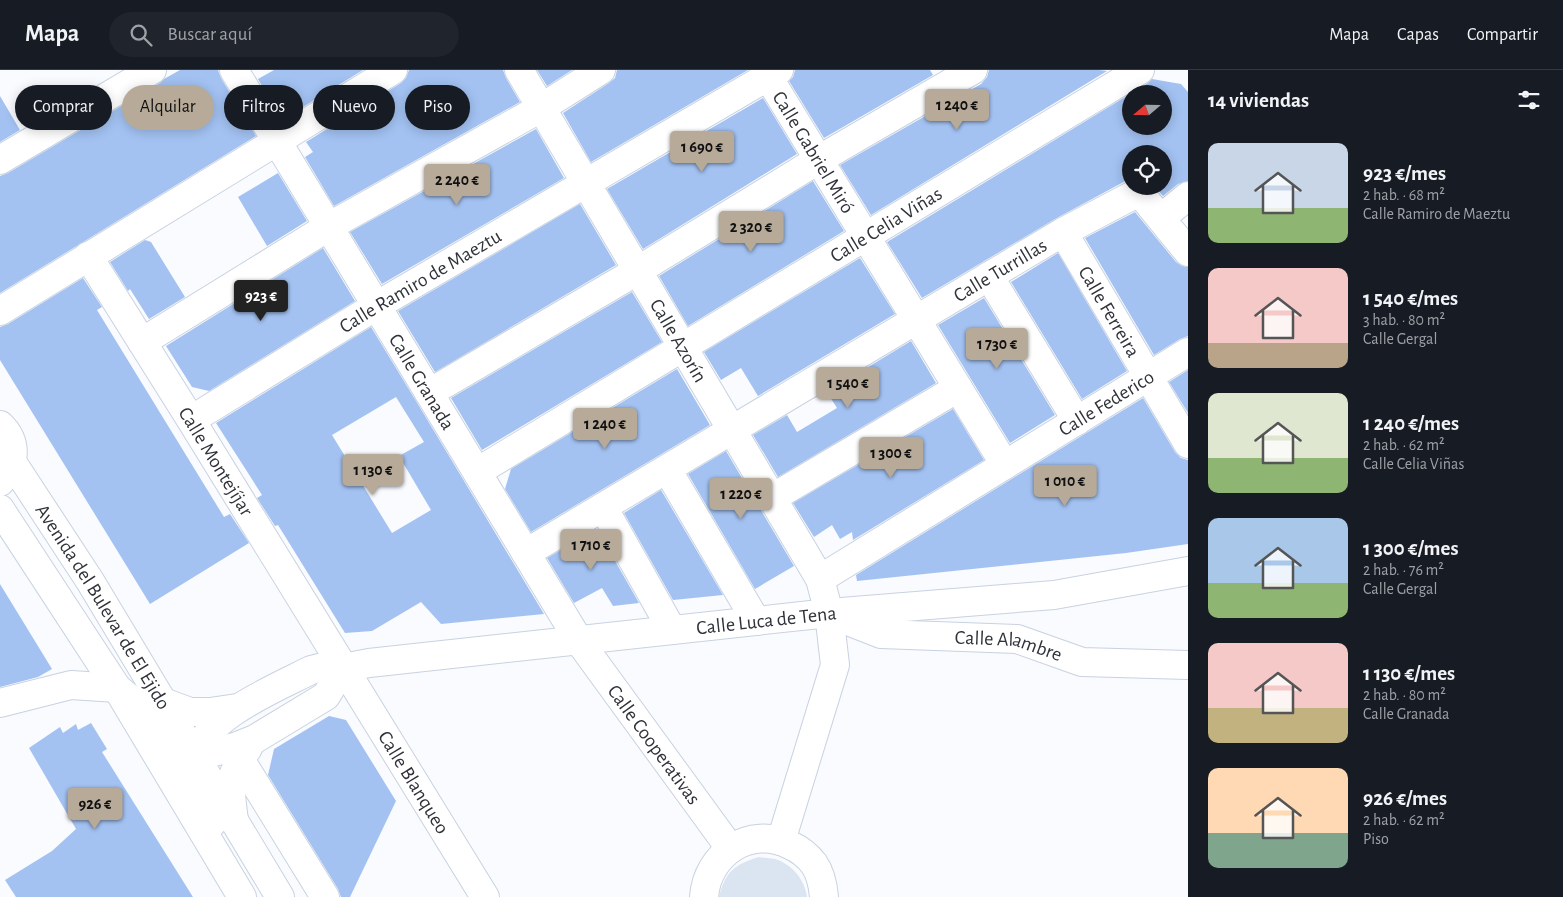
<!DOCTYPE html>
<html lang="es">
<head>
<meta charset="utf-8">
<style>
  :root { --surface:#171b24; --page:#20242c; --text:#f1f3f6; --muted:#9ea1a6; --line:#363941; --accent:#b7aa99 }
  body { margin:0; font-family:"Alegreya Sans",sans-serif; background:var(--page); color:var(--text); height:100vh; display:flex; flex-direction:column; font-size:19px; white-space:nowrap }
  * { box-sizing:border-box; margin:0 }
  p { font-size:16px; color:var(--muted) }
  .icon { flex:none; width:28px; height:28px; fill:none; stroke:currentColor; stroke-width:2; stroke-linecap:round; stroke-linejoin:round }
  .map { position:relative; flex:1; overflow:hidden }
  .panel { display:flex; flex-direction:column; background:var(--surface); width:375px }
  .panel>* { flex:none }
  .hud { position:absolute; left:15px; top:15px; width:475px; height:45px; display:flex; gap:10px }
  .needle { width:32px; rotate:250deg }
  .buttons { position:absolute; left:1122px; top:15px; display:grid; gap:10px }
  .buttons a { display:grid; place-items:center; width:50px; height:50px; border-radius:50%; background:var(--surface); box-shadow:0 2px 12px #0003; font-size:25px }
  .price { position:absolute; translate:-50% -42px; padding:0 11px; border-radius:5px; background:var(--accent); color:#111; font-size:16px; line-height:32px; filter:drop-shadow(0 1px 2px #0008) }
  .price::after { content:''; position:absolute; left:50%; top:30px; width:15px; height:11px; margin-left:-8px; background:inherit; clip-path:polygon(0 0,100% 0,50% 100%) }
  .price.active { background:#222; color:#fff }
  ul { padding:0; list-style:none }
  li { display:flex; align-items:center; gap:15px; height:125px; padding:0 20px }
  li span { display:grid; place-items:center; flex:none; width:140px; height:100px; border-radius:10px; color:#555 }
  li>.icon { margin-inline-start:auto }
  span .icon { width:60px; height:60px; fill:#fffc; stroke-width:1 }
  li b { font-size:21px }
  h2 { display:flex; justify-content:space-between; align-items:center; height:60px; padding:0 20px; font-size:21px }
  .pill { padding:0 18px; border-radius:22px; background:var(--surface); box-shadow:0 2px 12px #0003; font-size:18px; line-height:45px }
  .pill.active { background:var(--accent); color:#111 }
  header { display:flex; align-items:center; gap:30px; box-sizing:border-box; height:70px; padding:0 25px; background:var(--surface); border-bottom:1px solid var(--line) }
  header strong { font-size:24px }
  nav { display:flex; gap:28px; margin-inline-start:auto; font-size:18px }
  .search { width:350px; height:45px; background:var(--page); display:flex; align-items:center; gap:12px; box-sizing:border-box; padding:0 18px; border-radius:28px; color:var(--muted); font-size:19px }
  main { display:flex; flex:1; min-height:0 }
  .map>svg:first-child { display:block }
  .green { fill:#dbe4f1 }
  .building { fill:#a3c2f2; fill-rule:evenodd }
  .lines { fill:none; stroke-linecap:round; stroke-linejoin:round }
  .minor-casing { stroke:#c8d2e1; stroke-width:30 }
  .major-casing { stroke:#c8d2e1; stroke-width:30 }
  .minor { stroke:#fff; stroke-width:28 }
  .major { stroke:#fff; stroke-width:28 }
  .labels { text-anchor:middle; stroke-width:4.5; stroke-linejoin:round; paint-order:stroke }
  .street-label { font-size:20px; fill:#2f3339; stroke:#f9fbfe }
</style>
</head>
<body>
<header>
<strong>Mapa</strong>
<div class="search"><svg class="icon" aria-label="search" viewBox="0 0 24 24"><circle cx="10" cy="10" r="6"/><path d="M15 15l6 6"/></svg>Buscar aquí</div>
<nav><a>Mapa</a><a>Capas</a><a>Compartir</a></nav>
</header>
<main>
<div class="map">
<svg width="1188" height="827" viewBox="0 0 1188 827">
  <rect width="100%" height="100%" fill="#f9fbfe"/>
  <path class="green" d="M759,787C764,788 770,788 775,789C792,794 805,810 807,827H719C725,802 735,794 759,787Z"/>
  <path class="building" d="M180,0H218L221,8L256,66L0,223V106L8,103L160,13L164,9Z
    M274,0H363L282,50L258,9Z
    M409,0H503L506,8L520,32L334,136L305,87L313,82L306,72L401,13L406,8Z
    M537,0H572L547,16Z
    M617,0H748L591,92L563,43L609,13L615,8Z
    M795,0H930L933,5L824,68L789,11L793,7Z
    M989,0H1099L1107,1L871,145L840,95L981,14L987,7Z
    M1152,9L1181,14L1188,22V111L1178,114L1163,126L1154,116H1164V84H1131V108L1055,149L922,228L887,172L1148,13ZM1131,24H1164V56H1131Z
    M0,26L20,60L0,72Z
    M763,28L797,84L643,179L607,119Z
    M536,59L564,108L382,214L350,162Z
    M278,103L307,151L267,176L238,127Z
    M813,111L844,161L688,256L659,206Z
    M580,134L616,195L435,302L398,241Z
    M1135,142L1176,192L1182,196L1188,197V266L1180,269L1154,285L1085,168Z
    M145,170L151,172L185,227L149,249L130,219L128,221L110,192Z
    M323,178L355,231L209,321L192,317L166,276Z
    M1058,183L1127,301L1082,329L1011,212Z
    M860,188L895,244L758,326L741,298L721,310L704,282Z
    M83,208L102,237L97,240L224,447L230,444L249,473L150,534L0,290V257L8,254Z
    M632,222L662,272L482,380L451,328Z
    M984,228L1055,345L1010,373L938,255Z
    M371,257L416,331L544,544L441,554L421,532L372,561L345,563L278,455L275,456L257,428L262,425L216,353ZM396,327L424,372L399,386L431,440L392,463L332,365Z
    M911,271L936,313L778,407L753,365L787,345L797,362L837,338L827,322Z
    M677,299L710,355L531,462L505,419L511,399Z
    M1188,300V343L1169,312Z
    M1143,328L1175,382L1181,388L1188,390V474L1126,483L857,511L856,505Z
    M953,339L984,390L853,470L852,462L840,469L832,455L814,467L793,433Z
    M726,381L794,496L755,519L688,404Z
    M661,420L723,525L673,530L624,443Z
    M597,459L639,533L613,536L602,518L574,533L547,488Z
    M0,514L52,599L38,607L0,617Z
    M329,646L346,650L396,731L350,827H341L338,819L268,705L274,679Z
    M91,653L107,679L102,682L193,827H16L5,810L52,781L76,759L29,678L60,657L63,663L76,654L78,660Z"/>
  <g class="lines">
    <defs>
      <g id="minor">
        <path id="s1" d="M234,0L579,571L730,778"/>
        <path id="s2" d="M519,0L820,509L829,543L835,595L781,771"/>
        <path id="s3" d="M764,0L1005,395"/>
        <path d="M0,90L152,0"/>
        <path d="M1161,148L1188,126"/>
        <path id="s4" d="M1063,162L1188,374"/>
        <path id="s5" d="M88,186L191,350L485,827"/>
        <path d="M989,206L1077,351"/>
        <path d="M0,241L393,0"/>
        <path d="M142,272L328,157L541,38L601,0"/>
        <path d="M429,323L637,201L818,90L973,0"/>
        <path id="s6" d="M191,350L376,236L779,0"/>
        <path d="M667,399L756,551"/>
        <path id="s7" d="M477,402L1140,0"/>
        <path d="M772,428L958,318"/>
        <path d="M603,437L672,560"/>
        <path id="s8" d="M526,483L1063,162L1139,122L1188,182"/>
        <path id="s9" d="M820,509L1188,282"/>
        <path id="s10" d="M835,546L881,564L1017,569L1082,592L1188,595"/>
        <path d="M163,632L190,642H210L237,638"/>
        <path d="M0,633L71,615L117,618L140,637L165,670L178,680L194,683L213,682L235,677L255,669L326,626L343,598"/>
        <path d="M240,689L325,827"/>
        <path d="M234,750C229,717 228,706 248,678"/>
        <path id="s11" d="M212,753C203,738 193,724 191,707C190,702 192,697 193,692C201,648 274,619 311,600L323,597L343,598L369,593L829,543L1054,525L1188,501"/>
        <path d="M704,827C707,784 750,755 790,775C799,779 808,786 814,794C821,804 823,815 824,827"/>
      </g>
      <g id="major">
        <path d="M0,355C18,372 16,394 0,412"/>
        <path id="s12" d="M12,392L90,511L280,827"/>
        <path d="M0,439L117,618L242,827"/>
      </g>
    </defs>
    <use href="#minor" class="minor-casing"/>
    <use href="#major" class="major-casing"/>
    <use href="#minor" class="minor"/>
    <use href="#major" class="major"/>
  </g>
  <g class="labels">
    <g class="street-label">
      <text dy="7" stroke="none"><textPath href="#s3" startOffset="96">Calle Gabriel Miró</textPath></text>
      <text dy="7" stroke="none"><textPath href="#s7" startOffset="478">Calle Celia Viñas</textPath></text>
      <text dy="7" stroke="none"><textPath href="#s8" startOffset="552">Calle Turrillas</textPath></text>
      <text dy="7" stroke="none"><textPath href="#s6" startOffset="268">Calle Ramiro de Maeztu</textPath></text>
      <text dy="7" stroke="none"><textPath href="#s4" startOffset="92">Calle Ferreira</textPath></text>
      <text dy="7" stroke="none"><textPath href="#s2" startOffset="314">Calle Azorín</textPath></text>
      <text dy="7" stroke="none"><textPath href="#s1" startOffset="364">Calle Granada</textPath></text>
      <text dy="7" stroke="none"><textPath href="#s9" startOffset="336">Calle Federico</textPath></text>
      <text dy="7" stroke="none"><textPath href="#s5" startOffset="242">Calle Montejíjar</textPath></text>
      <text dy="7" stroke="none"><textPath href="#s12" startOffset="171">Avenida del Bulevar de El Ejido</textPath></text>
      <text dy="7" stroke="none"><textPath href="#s11" startOffset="679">Calle Luca de Tena</textPath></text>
      <text dy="7" stroke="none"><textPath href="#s10" startOffset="178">Calle Alambre</textPath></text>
      <text dy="7" stroke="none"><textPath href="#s1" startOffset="795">Calle Cooperativas</textPath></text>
      <text dy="7" stroke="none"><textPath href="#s5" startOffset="619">Calle Blanqueo</textPath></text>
    </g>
  </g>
</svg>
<div class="buttons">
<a><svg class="needle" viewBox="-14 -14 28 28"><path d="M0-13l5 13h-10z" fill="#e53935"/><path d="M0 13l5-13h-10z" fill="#9ea1a6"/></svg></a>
<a><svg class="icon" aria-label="locate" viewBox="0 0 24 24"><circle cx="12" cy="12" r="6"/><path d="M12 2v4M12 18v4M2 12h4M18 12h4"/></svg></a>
</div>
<b class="price" style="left:957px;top:61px">1 240 €</b>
<b class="price" style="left:702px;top:103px">1 690 €</b>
<b class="price" style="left:457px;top:136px">2 240 €</b>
<b class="price" style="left:751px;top:183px">2 320 €</b>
<b class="price active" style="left:261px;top:252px">923 €</b>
<b class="price" style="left:997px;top:300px">1 730 €</b>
<b class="price" style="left:848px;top:339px">1 540 €</b>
<b class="price" style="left:605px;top:380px">1 240 €</b>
<b class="price" style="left:891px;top:409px">1 300 €</b>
<b class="price" style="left:373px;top:426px">1 130 €</b>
<b class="price" style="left:1065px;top:437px">1 010 €</b>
<b class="price" style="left:741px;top:450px">1 220 €</b>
<b class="price" style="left:591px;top:501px">1 710 €</b>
<b class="price" style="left:95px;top:760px">926 €</b>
<div class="hud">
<a class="pill">Comprar</a>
<a class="pill active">Alquilar</a>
<a class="pill">Filtros</a>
<a class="pill">Nuevo</a>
<a class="pill">Piso</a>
</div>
</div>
<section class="panel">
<h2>14 viviendas<svg class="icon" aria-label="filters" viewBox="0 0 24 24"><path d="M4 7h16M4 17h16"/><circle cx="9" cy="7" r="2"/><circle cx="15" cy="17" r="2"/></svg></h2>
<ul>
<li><span style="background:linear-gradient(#c9d6e8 65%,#8fb573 0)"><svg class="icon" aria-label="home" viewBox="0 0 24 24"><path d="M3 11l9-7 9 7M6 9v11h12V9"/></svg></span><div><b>923 €/mes</b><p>2 hab. · 68 m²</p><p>Calle Ramiro de Maeztu</p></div></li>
<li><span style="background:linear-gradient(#f6c9c9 75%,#b9a48a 0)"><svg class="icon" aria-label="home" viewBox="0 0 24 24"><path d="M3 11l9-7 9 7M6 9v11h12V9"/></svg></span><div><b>1 540 €/mes</b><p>3 hab. · 80 m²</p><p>Calle Gergal</p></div></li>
<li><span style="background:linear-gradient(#dfe7d0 65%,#8fb573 0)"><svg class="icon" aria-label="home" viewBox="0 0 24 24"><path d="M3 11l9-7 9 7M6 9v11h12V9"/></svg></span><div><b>1 240 €/mes</b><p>2 hab. · 62 m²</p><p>Calle Celia Viñas</p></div></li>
<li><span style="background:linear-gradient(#a9c7e8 65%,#8fb573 0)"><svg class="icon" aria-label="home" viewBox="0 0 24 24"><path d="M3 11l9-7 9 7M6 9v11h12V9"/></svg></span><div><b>1 300 €/mes</b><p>2 hab. · 76 m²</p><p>Calle Gergal</p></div></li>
<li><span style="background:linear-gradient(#f6c9c9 65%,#c2b280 0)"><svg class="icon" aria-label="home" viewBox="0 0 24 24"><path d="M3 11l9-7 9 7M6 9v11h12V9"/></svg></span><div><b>1 130 €/mes</b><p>2 hab. · 80 m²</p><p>Calle Granada</p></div></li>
<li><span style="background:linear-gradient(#ffd9b3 65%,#7fa58c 0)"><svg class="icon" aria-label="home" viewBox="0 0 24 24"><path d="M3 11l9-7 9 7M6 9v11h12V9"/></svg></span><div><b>926 €/mes</b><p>2 hab. · 62 m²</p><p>Piso</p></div></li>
</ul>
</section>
</main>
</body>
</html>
